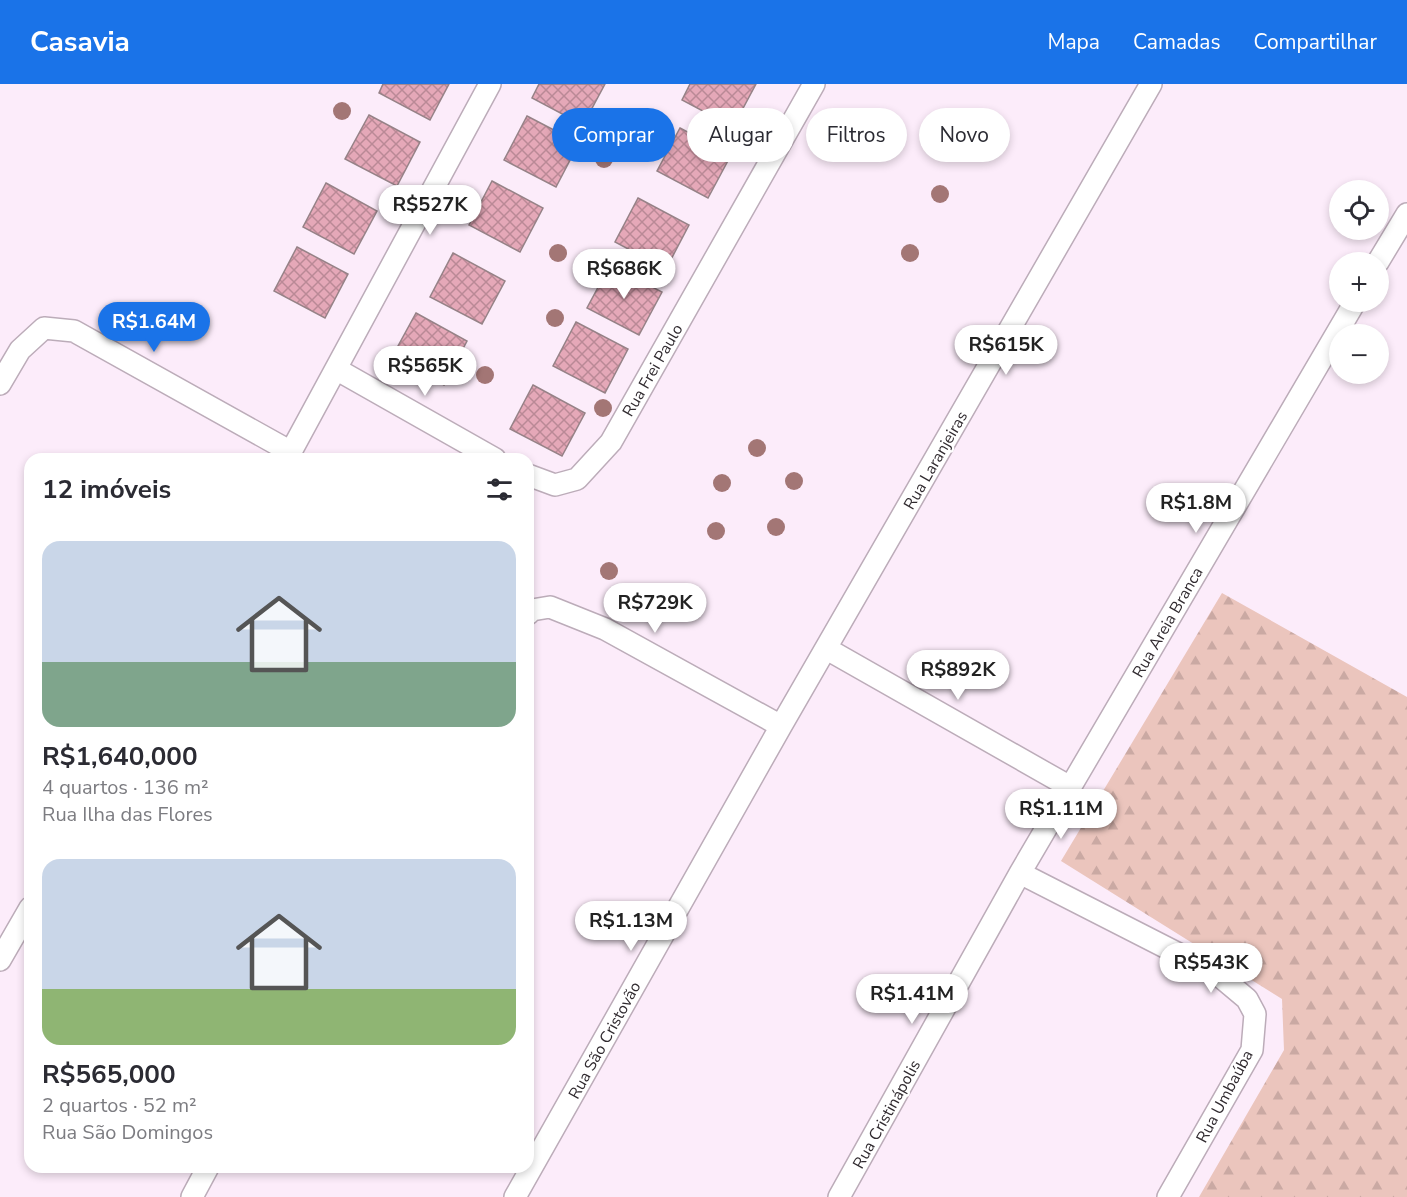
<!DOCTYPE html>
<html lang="pt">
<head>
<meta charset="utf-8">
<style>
  :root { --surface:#fff; --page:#f2f2f3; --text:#2b2b33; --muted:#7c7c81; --accent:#1a73e8 }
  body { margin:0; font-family:"Nunito Sans",sans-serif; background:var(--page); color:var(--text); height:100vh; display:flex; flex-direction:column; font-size:22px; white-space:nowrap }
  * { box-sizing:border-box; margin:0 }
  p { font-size:20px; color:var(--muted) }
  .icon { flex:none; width:33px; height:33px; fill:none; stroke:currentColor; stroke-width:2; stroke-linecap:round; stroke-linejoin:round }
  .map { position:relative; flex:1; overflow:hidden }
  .side { position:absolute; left:24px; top:369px; width:510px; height:720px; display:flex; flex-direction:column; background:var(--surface); border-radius:18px; box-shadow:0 3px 9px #0003 }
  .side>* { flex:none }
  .hud { position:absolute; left:552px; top:24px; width:570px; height:54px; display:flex; gap:12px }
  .buttons { position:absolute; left:1329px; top:96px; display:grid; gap:12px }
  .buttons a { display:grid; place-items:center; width:60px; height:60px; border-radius:50%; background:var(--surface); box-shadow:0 3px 9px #0003; font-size:30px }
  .price { position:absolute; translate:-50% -51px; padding:0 14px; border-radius:21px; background:#fff; color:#222; font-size:20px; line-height:39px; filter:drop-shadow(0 2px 3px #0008) }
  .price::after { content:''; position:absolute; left:50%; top:36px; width:18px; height:14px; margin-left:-9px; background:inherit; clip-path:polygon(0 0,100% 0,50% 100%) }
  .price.active { background:var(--accent); color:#fff }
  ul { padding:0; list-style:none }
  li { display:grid; align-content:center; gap:12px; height:318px; padding:0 18px }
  li span { display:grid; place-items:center; height:186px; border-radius:18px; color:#555 }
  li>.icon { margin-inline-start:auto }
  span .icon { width:108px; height:108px; fill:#fffc; stroke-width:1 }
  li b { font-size:26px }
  h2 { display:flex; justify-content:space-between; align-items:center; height:72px; padding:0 18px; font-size:26px }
  .pill { padding:0 21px; border-radius:27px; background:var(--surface); box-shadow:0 3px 9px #0003; font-size:21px; line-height:54px }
  .pill.active { background:var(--accent); color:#fff }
  header { display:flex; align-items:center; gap:36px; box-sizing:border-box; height:84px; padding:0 30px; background:var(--accent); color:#fff }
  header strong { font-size:28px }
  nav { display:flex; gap:33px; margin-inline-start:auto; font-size:21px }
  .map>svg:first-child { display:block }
  .forest { fill:url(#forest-firs) }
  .building { fill:url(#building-cross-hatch); stroke:#968287; stroke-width:1.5 }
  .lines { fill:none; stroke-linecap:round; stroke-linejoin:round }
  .street-casing { stroke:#bcacb9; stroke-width:24 }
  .street { stroke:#fff; stroke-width:21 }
  .tree { fill:#a37675 }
  .labels { text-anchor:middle; stroke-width:4.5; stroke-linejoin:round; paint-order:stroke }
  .street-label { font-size:16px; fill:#302a2f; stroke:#fff }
</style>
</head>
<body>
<header>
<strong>Casavia</strong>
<nav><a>Mapa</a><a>Camadas</a><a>Compartilhar</a></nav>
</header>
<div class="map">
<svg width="1407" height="1113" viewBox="0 0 1407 1113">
  <defs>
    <pattern id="forest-firs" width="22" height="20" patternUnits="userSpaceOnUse" patternTransform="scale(1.5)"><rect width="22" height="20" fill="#ebc5bd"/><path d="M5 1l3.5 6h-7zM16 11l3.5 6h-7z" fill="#caa9a3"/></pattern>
    <pattern id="building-cross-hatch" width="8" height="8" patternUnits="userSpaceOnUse" patternTransform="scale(1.5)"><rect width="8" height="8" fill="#e5a8b8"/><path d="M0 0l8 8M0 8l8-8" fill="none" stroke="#ba8996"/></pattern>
  </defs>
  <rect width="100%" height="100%" fill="#fcecfa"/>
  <path class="forest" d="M1222,509L1407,613V1113H1199L1284,966L1282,915L1061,777Z"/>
  <path class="building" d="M383,0H449L430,36L379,9Z
    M539,0H605L583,41L532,14Z
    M690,0H756L733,43L682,16Z
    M369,31L420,58L397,102L345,75Z
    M527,32L579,59L556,103L504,76Z
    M680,44L731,71L708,114L657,87Z
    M492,97L543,124L520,168L469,141Z
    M326,99L377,127L354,170L303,143Z
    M638,114L689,141L666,185L615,158Z
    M297,163L348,190L325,234L274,207Z
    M453,169L505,197L482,240L430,213Z
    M610,181L662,208L639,251L587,224Z
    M416,229L467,257L444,301L392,273Z
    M576,238L628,265L605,309L553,282Z
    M533,301L585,329L562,372L510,345Z"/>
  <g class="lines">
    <defs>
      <path id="street" d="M1378,178L1407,130
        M336,285L495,375
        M0,300L20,266L44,244L74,247L291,368
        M287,375L490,0
        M528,391L555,401L577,395L611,358L814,0
        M528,530L532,526L550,523L605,545L781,642
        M827,565L1070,703
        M1020,789L1216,889L1247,915L1255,930L1252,966L1168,1113
        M0,876L30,824
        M192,1113L208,1083
        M515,1113L781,642L1151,0
        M839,1113L1020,789L1355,218"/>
    </defs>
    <use href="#street" class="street-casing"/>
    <use href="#street" class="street"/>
  </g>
  <g class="tree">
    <circle cx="342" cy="27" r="9"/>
    <circle cx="604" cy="75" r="9"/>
    <circle cx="940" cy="110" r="9"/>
    <circle cx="558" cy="169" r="9"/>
    <circle cx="910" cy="169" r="9"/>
    <circle cx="555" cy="234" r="9"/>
    <circle cx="485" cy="291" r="9"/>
    <circle cx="603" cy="324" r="9"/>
    <circle cx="757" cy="364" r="9"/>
    <circle cx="794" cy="397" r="9"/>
    <circle cx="722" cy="399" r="9"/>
    <circle cx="776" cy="443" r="9"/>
    <circle cx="716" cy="447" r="9"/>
    <circle cx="609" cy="487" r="9"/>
  </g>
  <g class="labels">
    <g class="street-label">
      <text transform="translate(652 286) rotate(-60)" y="6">Rua Frei Paulo</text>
      <text transform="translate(935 376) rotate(-60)" y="6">Rua Laranjeiras</text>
      <text transform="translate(1167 538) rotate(-60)" y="6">Rua Areia Branca</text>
      <text transform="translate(604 956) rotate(-61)" y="6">Rua São Cristovão</text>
      <text transform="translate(1224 1012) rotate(-62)" y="6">Rua Umbaúba</text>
      <text transform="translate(886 1030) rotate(-61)" y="6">Rua Cristinápolis</text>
    </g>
  </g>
</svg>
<div class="buttons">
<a><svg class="icon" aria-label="locate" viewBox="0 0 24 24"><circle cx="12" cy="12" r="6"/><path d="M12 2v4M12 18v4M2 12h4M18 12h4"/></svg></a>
<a>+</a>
<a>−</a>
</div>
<b class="price" style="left:430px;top:152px">R$527K</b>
<b class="price" style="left:624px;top:216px">R$686K</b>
<b class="price active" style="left:154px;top:269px">R$1.64M</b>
<b class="price" style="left:1006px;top:292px">R$615K</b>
<b class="price" style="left:425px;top:313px">R$565K</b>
<b class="price" style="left:1196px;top:450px">R$1.8M</b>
<b class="price" style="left:655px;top:550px">R$729K</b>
<b class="price" style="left:958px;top:617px">R$892K</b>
<b class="price" style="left:1061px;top:756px">R$1.11M</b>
<b class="price" style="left:631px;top:868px">R$1.13M</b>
<b class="price" style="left:1211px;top:910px">R$543K</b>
<b class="price" style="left:912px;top:941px">R$1.41M</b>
<div class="hud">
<a class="pill active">Comprar</a>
<a class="pill">Alugar</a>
<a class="pill">Filtros</a>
<a class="pill">Novo</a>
</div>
<section class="side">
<h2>12 imóveis<svg class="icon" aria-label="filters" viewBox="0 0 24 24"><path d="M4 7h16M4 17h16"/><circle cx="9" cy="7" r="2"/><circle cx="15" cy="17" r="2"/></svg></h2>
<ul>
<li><span style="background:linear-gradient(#c9d6e8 65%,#7fa58c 0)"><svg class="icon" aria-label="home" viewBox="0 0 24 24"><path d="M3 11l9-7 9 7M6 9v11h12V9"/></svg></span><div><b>R$1,640,000</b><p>4 quartos · 136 m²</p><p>Rua Ilha das Flores</p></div></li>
<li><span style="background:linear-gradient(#c9d6e8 70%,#8fb573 0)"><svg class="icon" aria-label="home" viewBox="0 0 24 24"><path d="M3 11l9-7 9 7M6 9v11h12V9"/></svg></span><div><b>R$565,000</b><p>2 quartos · 52 m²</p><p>Rua São Domingos</p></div></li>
</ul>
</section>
</div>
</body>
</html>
